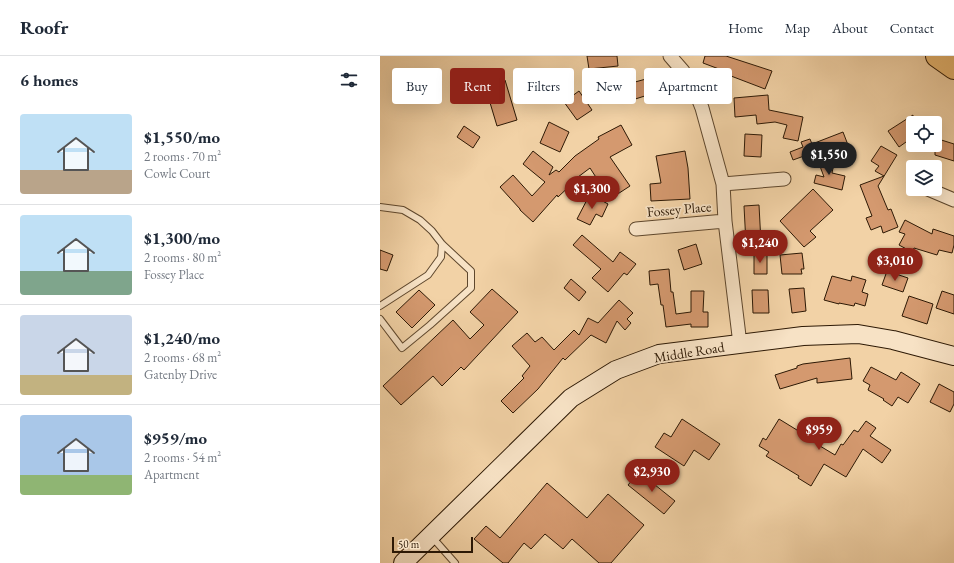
<!DOCTYPE html>
<html lang="en">
<head>
<meta charset="utf-8">
<style>
  :root { --surface:#fff; --page:#f6f6f7; --text:#1f2937; --muted:#747a83; --line:#e0e1e3; --accent:#8f2418 }
  body { margin:0; font-family:"EB Garamond",serif; background:var(--page); color:var(--text); height:100vh; display:flex; flex-direction:column; font-size:15px; white-space:nowrap }
  * { box-sizing:border-box; margin:0 }
  p { font-size:13px; color:var(--muted) }
  .icon { flex:none; width:22px; height:22px; fill:none; stroke:currentColor; stroke-width:2; stroke-linecap:round; stroke-linejoin:round }
  .map { position:relative; flex:1; overflow:hidden }
  .drawer { display:flex; flex-direction:column; background:var(--surface); width:380px }
  .drawer>* { flex:none }
  .top-card { position:absolute; left:12px; top:12px; width:380px; height:36px; display:flex; gap:8px }
  .buttons { position:absolute; left:526px; top:60px; display:grid; gap:8px }
  .buttons a { display:grid; place-items:center; width:36px; height:36px; border-radius:4px; background:var(--surface); box-shadow:0 4px 16px #0002; font-size:20px }
  .scale { position:absolute; left:12px; bottom:10px; width:81px; box-sizing:border-box; padding-left:4px; border:2px solid #2d1905; border-top:0; font-size:11px; line-height:14px; white-space:nowrap; color:#2d1905; -webkit-text-stroke:3px #f7e2c5; paint-order:stroke }
  .price { position:absolute; translate:-50% -34px; padding:0 9px; border-radius:14px; background:var(--accent); color:#fff; font-size:13px; line-height:26px; filter:drop-shadow(0 1px 2px #0008) }
  .price::after { content:''; position:absolute; left:50%; top:24px; width:12px; height:9px; margin-left:-6px; background:inherit; clip-path:polygon(0 0,100% 0,50% 100%) }
  .price.selected { background:#222; color:#fff }
  ul { padding:0; list-style:none }
  li { display:flex; align-items:center; gap:12px; height:100px; padding:0 20px }
  li+li { border-top:1px solid var(--line) }
  li span { display:grid; place-items:center; flex:none; width:112px; height:80px; border-radius:4px; color:#555 }
  li>.icon { margin-inline-start:auto }
  span .icon { width:48px; height:48px; fill:#fffc; stroke-width:1 }
  li b { font-size:17px }
  h2 { display:flex; justify-content:space-between; align-items:center; height:48px; padding:0 20px; font-size:17px }
  .pill { padding:0 14px; border-radius:4px; background:var(--surface); box-shadow:0 4px 16px #0002; font-size:14px; line-height:36px }
  .pill.selected { background:var(--accent); color:#fff }
  header { display:flex; align-items:center; gap:24px; box-sizing:border-box; height:56px; padding:0 20px; background:var(--surface); border-bottom:1px solid var(--line) }
  header strong { font-size:19px }
  nav { display:flex; gap:22px; margin-inline-start:auto; font-size:14px }
  main { display:flex; flex:1; min-height:0 }
  .map>svg:first-child { display:block }
  .building { fill:#d4996f; stroke:#2d1905 }
  .lines { fill:none; stroke-linecap:round; stroke-linejoin:round }
  .service-casing { stroke:#5e472d; stroke-width:8 }
  .minor-casing { stroke:#5e472d; stroke-width:15 }
  .secondary-casing { stroke:#2d1905; stroke-width:20 }
  .motorway-casing { stroke:#2d1905; stroke-width:24 }
  .service { stroke:#f7e2c5; stroke-width:6 }
  .minor { stroke:#f7e2c5; stroke-width:13 }
  .secondary { stroke:#f7e2c5; stroke-width:18 }
  .motorway { stroke:#e9b973; stroke-width:22 }
  .labels { text-anchor:middle; stroke-width:3.5; stroke-linejoin:round; paint-order:stroke }
  .street-label { font-size:14px; fill:#2d1905; stroke:#f7e2c5 }
</style>
</head>
<body>
<header>
<strong>Roofr</strong>
<nav><a>Home</a><a>Map</a><a>About</a><a>Contact</a></nav>
</header>
<main>
<section class="drawer">
<h2>6 homes<svg class="icon" aria-label="filters" viewBox="0 0 24 24"><path d="M4 7h16M4 17h16"/><circle cx="9" cy="7" r="2"/><circle cx="15" cy="17" r="2"/></svg></h2>
<ul>
<li><span style="background:linear-gradient(#bfe0f5 70%,#b9a48a 0)"><svg class="icon" aria-label="home" viewBox="0 0 24 24"><path d="M3 11l9-7 9 7M6 9v11h12V9"/></svg></span><div><b>$1,550/mo</b><p>2 rooms · 70 m²</p><p>Cowle Court</p></div></li>
<li><span style="background:linear-gradient(#bfe0f5 70%,#7fa58c 0)"><svg class="icon" aria-label="home" viewBox="0 0 24 24"><path d="M3 11l9-7 9 7M6 9v11h12V9"/></svg></span><div><b>$1,300/mo</b><p>2 rooms · 80 m²</p><p>Fossey Place</p></div></li>
<li><span style="background:linear-gradient(#c9d6e8 75%,#c2b280 0)"><svg class="icon" aria-label="home" viewBox="0 0 24 24"><path d="M3 11l9-7 9 7M6 9v11h12V9"/></svg></span><div><b>$1,240/mo</b><p>2 rooms · 68 m²</p><p>Gatenby Drive</p></div></li>
<li><span style="background:linear-gradient(#a9c7e8 75%,#8fb573 0)"><svg class="icon" aria-label="home" viewBox="0 0 24 24"><path d="M3 11l9-7 9 7M6 9v11h12V9"/></svg></span><div><b>$959/mo</b><p>2 rooms · 54 m²</p><p>Apartment</p></div></li>
</ul>
</section>
<div class="map">
<svg width="574" height="507" viewBox="0 0 574 507">
  <rect width="100%" height="100%" fill="#f2d2a6"/>
  <filter id="stains"><feTurbulence type="fractalNoise" baseFrequency=".005" numOctaves="4"/><feColorMatrix values="0 0 0 0 .2 0 0 0 0 .09 0 0 0 0 .02 0 0 0 .5 -.17"/></filter>
  <radialGradient id="worn" r=".72"><stop offset=".6" stop-color="#630" stop-opacity="0"/><stop offset="1" stop-color="#630" stop-opacity=".3"/></radialGradient>
  <path class="building" d="M207,0H237L238,10L209,13Z
    M325,0H346L392,15L385,33L351,20L348,28L336,24L339,13L323,7Z
    M266,23L271,38L249,45L244,29Z
    M125,24L137,64L117,70L105,30Z
    M199,35L212,54L197,64L184,46Z
    M388,39L389,54L423,61L418,85L403,82L407,69L395,66L377,68L376,59L355,61L354,42Z
    M533,59V81L519,91L508,75Z
    M169,66L189,76L180,96L160,87Z
    M241,69L252,89L230,101L250,130L230,143L210,112L194,124L195,125L178,141L177,139L153,166L140,154V153L120,131L133,119L152,140L165,126L143,108L153,95L173,111L169,119L176,114L179,116L195,100L219,83L218,81Z
    M84,70L100,81L93,92L77,81Z
    M463,76L468,89L437,101L435,96L413,104L410,96L423,91L421,86L430,83L432,88Z
    M365,78L382,79L381,101L364,100Z
    M555,82L574,88V105L555,99Z
    M501,90L517,99L498,130L508,154L511,153L518,171L503,177L501,170L491,174L486,162L492,160L480,129L504,120L495,115L499,110L491,105Z
    M305,95L308,112L310,143L271,145L270,128L281,127L276,100Z
    M437,102L454,107L452,117L465,120L462,134L434,127L436,119L444,121Z
    M433,133L453,154L430,175L436,181L424,191L400,165Z
    M210,138L228,148L222,161L216,158L210,169L197,163Z
    M379,149L381,187L366,188L364,150Z
    M525,164L552,178L553,173L574,180V189L572,197L559,194L557,199L534,192L532,196L519,189L525,178L519,176Z
    M202,179L233,206L240,196L256,208L247,219L244,217L228,236L212,222L221,213L193,189Z
    M316,188L322,208L304,214L298,194Z
    M0,194L13,199L7,215L0,213Z
    M374,197H387V218H374Z
    M422,197L424,213H421L422,218H402L400,199Z
    M289,213L291,236H293L296,258L311,256V235H324L323,256H328V271H311V268L286,271L283,249H281L278,228L270,229L269,215Z
    M507,215L528,222L523,236L502,229Z
    M452,220L471,225L472,220L486,224L482,236L488,238L485,250L475,247L474,250L459,247V248L444,244Z
    M191,223L206,236L199,245L184,232Z
    M424,232L426,255L412,257L409,233Z
    M112,233L138,256L84,314L81,311L62,330L53,320L21,349L3,330L73,264L90,283L104,269L90,256Z
    M39,234L55,249L32,272L16,256Z
    M372,234H388L389,257H373Z
    M562,235L574,239V258L556,252Z
    M529,240L553,248L547,268L522,260Z
    M239,244L253,257L247,263L251,267L245,274L237,265L226,287L211,279L185,304L183,302L158,333L133,357L121,345L144,322L142,320L150,310L132,290L147,277L155,286L162,281L174,294L194,274L199,279L208,262L218,267Z
    M470,302L472,323L437,327V322L400,333L395,319L417,312V310L423,308Z
    M491,311L516,324L521,316L540,328L528,347L518,341L512,350L503,344L504,343L488,334L490,329L483,325Z
    M559,328L574,336V348L570,356L550,346Z
    M302,363L340,388L329,404L314,394L304,410L275,391L284,377L291,381Z
    M399,363L430,382L433,377L444,383L440,390L455,399L461,388L463,389L474,374L478,376L486,365L496,372L490,380L511,394L502,407L483,393L466,421L444,408L431,430L418,422L419,420L386,400L389,396L379,390L383,382L386,384Z
    M259,416L295,445L284,458L248,429Z
    M167,427L207,462L228,438L264,469L231,507H219L192,483L183,493L165,478L151,493L144,487L128,507H123L94,483L106,470L120,482Z"/>
  <g class="lines">
    <defs>
      <path id="service" d="M0,151L23,154L40,164L52,175L62,188L91,215V232L50,269L22,292L0,263
        M0,250L48,219L61,201L62,188
        M52,481L75,507"/>
      <path id="minor" d="M290,0L303,15L314,32L322,52L343,128L345,165L360,288
        M343,128L404,123
        M548,133L574,144
        M256,173L345,165"/>
      <path id="secondary" d="M23,507L191,342L236,314L279,298L423,280L478,278L513,284L574,300"/>
      <path id="motorway" d="M557,0L574,12"/>
    </defs>
    <use href="#service" class="service-casing"/>
    <use href="#minor" class="minor-casing"/>
    <use href="#secondary" class="secondary-casing"/>
    <use href="#motorway" class="motorway-casing"/>
    <use href="#service" class="service"/>
    <use href="#minor" class="minor"/>
    <use href="#secondary" class="secondary"/>
    <use href="#motorway" class="motorway"/>
  </g>
  <g class="labels">
    <g class="street-label">
      <text transform="translate(299 153) rotate(-5)" y="5">Fossey Place</text>
      <text transform="translate(309 296) rotate(-9)" y="5">Middle Road</text>
    </g>
  </g>
  <rect width="100%" height="100%" filter="url(#stains)"/>
  <rect width="100%" height="100%" fill="url(#worn)"/>
</svg>
<div class="buttons">
<a><svg class="icon" aria-label="locate" viewBox="0 0 24 24"><circle cx="12" cy="12" r="6"/><path d="M12 2v4M12 18v4M2 12h4M18 12h4"/></svg></a>
<a><svg class="icon" aria-label="layers" viewBox="0 0 24 24"><path d="M12 4l9 5-9 5-9-5zM3 14l9 5 9-5"/></svg></a>
</div>
<div class="scale">50 m</div>
<b class="price selected" style="left:449px;top:120px">$1,550</b>
<b class="price" style="left:212px;top:154px">$1,300</b>
<b class="price" style="left:380px;top:208px">$1,240</b>
<b class="price" style="left:515px;top:226px">$3,010</b>
<b class="price" style="left:439px;top:395px">$959</b>
<b class="price" style="left:272px;top:437px">$2,930</b>
<div class="top-card">
<a class="pill">Buy</a>
<a class="pill selected">Rent</a>
<a class="pill">Filters</a>
<a class="pill">New</a>
<a class="pill">Apartment</a>
</div>
</div>
</main>
</body>
</html>
